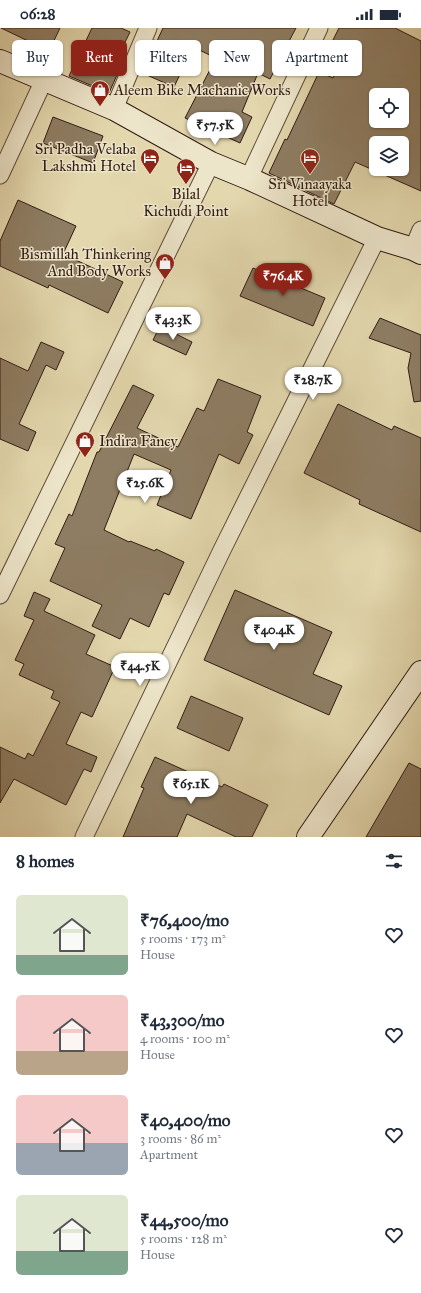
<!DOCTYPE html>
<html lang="en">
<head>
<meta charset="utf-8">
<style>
  :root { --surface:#fff; --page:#f2f2f3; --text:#1f2937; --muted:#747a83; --accent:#8f2418 }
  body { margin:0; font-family:"IM FELL Great Primer",serif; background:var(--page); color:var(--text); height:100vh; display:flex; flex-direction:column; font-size:15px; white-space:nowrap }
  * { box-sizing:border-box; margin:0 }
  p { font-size:13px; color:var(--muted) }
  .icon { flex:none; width:22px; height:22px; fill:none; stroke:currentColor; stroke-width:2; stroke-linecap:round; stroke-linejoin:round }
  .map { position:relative; height:809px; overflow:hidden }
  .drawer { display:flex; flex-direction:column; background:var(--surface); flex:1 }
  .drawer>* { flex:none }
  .banner { position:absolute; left:12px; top:12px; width:397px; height:36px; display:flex; gap:8px }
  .fabs { position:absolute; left:369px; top:60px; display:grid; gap:8px }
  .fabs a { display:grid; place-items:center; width:40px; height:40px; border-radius:6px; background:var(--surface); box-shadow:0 1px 3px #0004; font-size:20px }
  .price { position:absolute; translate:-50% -34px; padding:0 9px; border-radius:14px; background:#fff; color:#222; font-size:13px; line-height:26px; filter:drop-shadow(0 1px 2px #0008) }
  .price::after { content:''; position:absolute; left:50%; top:24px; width:12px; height:9px; margin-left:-6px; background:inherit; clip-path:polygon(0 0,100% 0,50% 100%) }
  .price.selected { background:var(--accent); color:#fff }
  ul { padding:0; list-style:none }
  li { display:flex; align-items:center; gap:12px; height:100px; padding:0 16px }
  li span { display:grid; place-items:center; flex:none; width:112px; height:80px; border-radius:6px; color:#555 }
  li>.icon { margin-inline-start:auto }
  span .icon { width:48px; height:48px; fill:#fffc; stroke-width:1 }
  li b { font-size:17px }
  h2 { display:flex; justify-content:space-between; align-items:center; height:48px; padding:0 16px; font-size:17px }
  .tag { padding:0 14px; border-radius:6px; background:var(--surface); box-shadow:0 1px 3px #0004; font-size:14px; line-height:36px }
  .tag.selected { background:var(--accent); color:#fff }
  .status { display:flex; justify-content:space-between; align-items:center; height:28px; padding:0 20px; background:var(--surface); direction:ltr }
  .status svg { height:11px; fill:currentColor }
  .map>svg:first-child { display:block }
  .building { fill:#8e7d63; stroke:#311b12; fill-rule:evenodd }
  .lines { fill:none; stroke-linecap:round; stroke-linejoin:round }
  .street-casing { stroke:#5e4a39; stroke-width:19 }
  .secondary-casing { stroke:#311b12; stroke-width:24 }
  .street { stroke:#ede5ca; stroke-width:17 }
  .secondary { stroke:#ede5ca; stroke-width:22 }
  .labels { text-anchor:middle; stroke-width:3; stroke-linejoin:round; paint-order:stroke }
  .poi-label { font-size:15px; fill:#311b12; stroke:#ede5ca; text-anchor:start }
</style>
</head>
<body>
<div class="status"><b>06:28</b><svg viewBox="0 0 49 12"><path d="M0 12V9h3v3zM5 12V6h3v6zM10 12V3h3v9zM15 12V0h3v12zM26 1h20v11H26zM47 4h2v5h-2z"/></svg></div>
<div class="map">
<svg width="421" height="809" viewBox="0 0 421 809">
  <rect width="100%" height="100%" fill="#e3d7ad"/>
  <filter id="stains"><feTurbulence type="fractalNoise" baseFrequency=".005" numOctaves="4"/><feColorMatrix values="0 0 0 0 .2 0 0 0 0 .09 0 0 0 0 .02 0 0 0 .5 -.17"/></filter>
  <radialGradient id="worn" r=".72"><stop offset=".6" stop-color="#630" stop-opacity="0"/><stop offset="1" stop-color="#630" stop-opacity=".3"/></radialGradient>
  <path class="building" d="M1,0H60L49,23Z
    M92,0H121L130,4L114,37L120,40L109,65L69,48Z
    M163,0H296L279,32H280L270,51L258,45L242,84L252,89L240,115L185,90L216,30L193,19L174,59L140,44L154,12L157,13Z
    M339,0H395L421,13V163L355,134L334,176L269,145L285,111L287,112L319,44L333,50L347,21L332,14ZM376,67H402V93H376ZM376,115H402V141H376Z
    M53,89L103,108L93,135L43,115Z
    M18,172L76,198L63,226L123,254L108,285L49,257L48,260L0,238V213Z
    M253,240L325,270L313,298L240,268Z
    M380,290L421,307V373L414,374L408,340L411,325L369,310Z
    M160,298L192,314L186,327L153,312Z
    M41,314L64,324L56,342L46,337L19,396L36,404L28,423L0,411V330L28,343Z
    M218,351L261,368L247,404L253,407L239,436L219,426L191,491L157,477L171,442L134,426L104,502L129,514L130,513L155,523L156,521L184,534L169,567L164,565L149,599L130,590L120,611L92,598L102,577L50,553L65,520L55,516L69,486L72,488L97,424H99L133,357L154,367L137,400L178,419L197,380L204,383Z
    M338,376L392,402L394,398L421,410V504L359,476L360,472L304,445Z
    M235,562L332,604L313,646L342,658L329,687L204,632Z
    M34,564L50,571L44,583L95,607L86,626L115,639L92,689L81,684L66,716L97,729L91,744L84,741L66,777L14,751L0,775V719L25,731L28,725L33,728L60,674L51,670L54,663L19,647L24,636L15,632L34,592L24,588Z
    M191,668L243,690L229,723L177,700Z
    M155,729L222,759L224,756L268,777L252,809H236L187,786L177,809H123L144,760L141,759Z
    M409,735L421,741V809H366Z"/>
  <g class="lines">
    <defs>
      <path id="street" d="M114,81L148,0
        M0,147L44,52
        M250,151L253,141L319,0
        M413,221L421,202
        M0,567L211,135
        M84,809L222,522L377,210"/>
      <path id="secondary" d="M0,33L114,81L211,135L250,151L377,210L413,221L421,225
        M308,809L421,644"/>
    </defs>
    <use href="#street" class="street-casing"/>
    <use href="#secondary" class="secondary-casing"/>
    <use href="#street" class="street"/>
    <use href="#secondary" class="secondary"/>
  </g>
  <defs>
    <symbol id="shop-pin" viewBox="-11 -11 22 30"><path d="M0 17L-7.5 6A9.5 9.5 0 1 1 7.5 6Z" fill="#8f2418" stroke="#ede5ca"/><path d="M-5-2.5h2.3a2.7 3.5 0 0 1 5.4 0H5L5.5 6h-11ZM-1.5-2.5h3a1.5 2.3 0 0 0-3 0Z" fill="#fff"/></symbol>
    <symbol id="hotel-pin" viewBox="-11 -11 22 30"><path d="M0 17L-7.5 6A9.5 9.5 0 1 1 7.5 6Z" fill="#8f2418" stroke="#ede5ca"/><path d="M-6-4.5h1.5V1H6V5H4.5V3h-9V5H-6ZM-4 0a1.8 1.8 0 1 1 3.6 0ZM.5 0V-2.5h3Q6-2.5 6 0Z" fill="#fff"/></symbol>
  </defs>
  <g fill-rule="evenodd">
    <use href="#shop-pin" x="89" y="51" width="22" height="30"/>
    <use href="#hotel-pin" x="139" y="119" width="22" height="30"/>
    <use href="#hotel-pin" x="299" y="119" width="22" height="30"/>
    <use href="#hotel-pin" x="175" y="129" width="22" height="30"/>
    <use href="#shop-pin" x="154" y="224" width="22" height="30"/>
    <use href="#shop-pin" x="74" y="402" width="22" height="30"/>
  </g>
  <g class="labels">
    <g class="poi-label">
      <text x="114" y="67">Aleem Bike Machanic Works</text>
      <text x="136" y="126" text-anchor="end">Sri Padha Velaba<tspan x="136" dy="17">Lakshmi Hotel</tspan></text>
      <text x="310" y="161" text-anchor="middle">Sri Vinaayaka<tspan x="310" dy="17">Hotel</tspan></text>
      <text x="186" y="171" text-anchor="middle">Bilal<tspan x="186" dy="17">Kichudi Point</tspan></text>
      <text x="151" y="231" text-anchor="end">Bismillah Thinkering<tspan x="151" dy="17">And Body Works</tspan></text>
      <text x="99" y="418">Indira Fancy</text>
    </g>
  </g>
  <rect width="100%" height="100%" filter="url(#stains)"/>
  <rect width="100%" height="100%" fill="url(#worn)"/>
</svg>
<div class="fabs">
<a><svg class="icon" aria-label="locate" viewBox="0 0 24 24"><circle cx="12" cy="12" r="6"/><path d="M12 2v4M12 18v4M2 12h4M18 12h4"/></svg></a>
<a><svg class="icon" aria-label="layers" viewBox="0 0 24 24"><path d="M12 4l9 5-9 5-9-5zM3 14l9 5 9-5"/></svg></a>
</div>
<b class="price" style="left:215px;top:118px">₹57.5K</b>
<b class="price selected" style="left:283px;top:269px">₹76.4K</b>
<b class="price" style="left:173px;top:313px">₹43.3K</b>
<b class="price" style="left:313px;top:373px">₹28.7K</b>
<b class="price" style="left:145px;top:476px">₹25.6K</b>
<b class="price" style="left:274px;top:623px">₹40.4K</b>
<b class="price" style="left:140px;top:659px">₹44.5K</b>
<b class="price" style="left:191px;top:777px">₹65.1K</b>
<div class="banner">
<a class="tag">Buy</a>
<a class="tag selected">Rent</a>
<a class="tag">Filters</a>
<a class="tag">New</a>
<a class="tag">Apartment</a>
</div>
</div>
<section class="drawer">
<h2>8 homes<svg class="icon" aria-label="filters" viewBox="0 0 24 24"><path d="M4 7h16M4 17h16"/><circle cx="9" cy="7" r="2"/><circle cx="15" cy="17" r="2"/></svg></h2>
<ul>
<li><span style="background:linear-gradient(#dfe7d0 75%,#7fa58c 0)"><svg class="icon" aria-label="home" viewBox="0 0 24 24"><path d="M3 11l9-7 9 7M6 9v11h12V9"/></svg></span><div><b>₹76,400/mo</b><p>5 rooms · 173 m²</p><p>House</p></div><svg class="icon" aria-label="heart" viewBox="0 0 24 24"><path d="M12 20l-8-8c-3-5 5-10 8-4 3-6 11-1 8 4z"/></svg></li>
<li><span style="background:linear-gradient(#f6c9c9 70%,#b9a48a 0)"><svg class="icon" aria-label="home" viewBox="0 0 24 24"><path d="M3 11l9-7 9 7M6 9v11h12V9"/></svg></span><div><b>₹43,300/mo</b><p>4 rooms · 100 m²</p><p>House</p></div><svg class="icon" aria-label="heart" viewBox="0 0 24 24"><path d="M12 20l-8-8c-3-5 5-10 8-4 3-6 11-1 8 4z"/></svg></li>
<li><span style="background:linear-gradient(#f6c9c9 60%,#9aa5b1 0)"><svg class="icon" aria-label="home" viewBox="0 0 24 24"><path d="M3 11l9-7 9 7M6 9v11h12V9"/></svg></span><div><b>₹40,400/mo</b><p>3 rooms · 86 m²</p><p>Apartment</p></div><svg class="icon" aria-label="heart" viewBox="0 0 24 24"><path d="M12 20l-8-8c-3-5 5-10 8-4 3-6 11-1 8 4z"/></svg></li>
<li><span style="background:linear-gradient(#dfe7d0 70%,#7fa58c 0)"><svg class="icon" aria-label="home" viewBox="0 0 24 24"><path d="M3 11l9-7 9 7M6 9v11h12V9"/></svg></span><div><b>₹44,500/mo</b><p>5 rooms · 128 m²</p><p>House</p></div><svg class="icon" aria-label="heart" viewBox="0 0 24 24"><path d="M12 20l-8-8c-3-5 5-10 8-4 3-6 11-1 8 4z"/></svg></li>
</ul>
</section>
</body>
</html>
